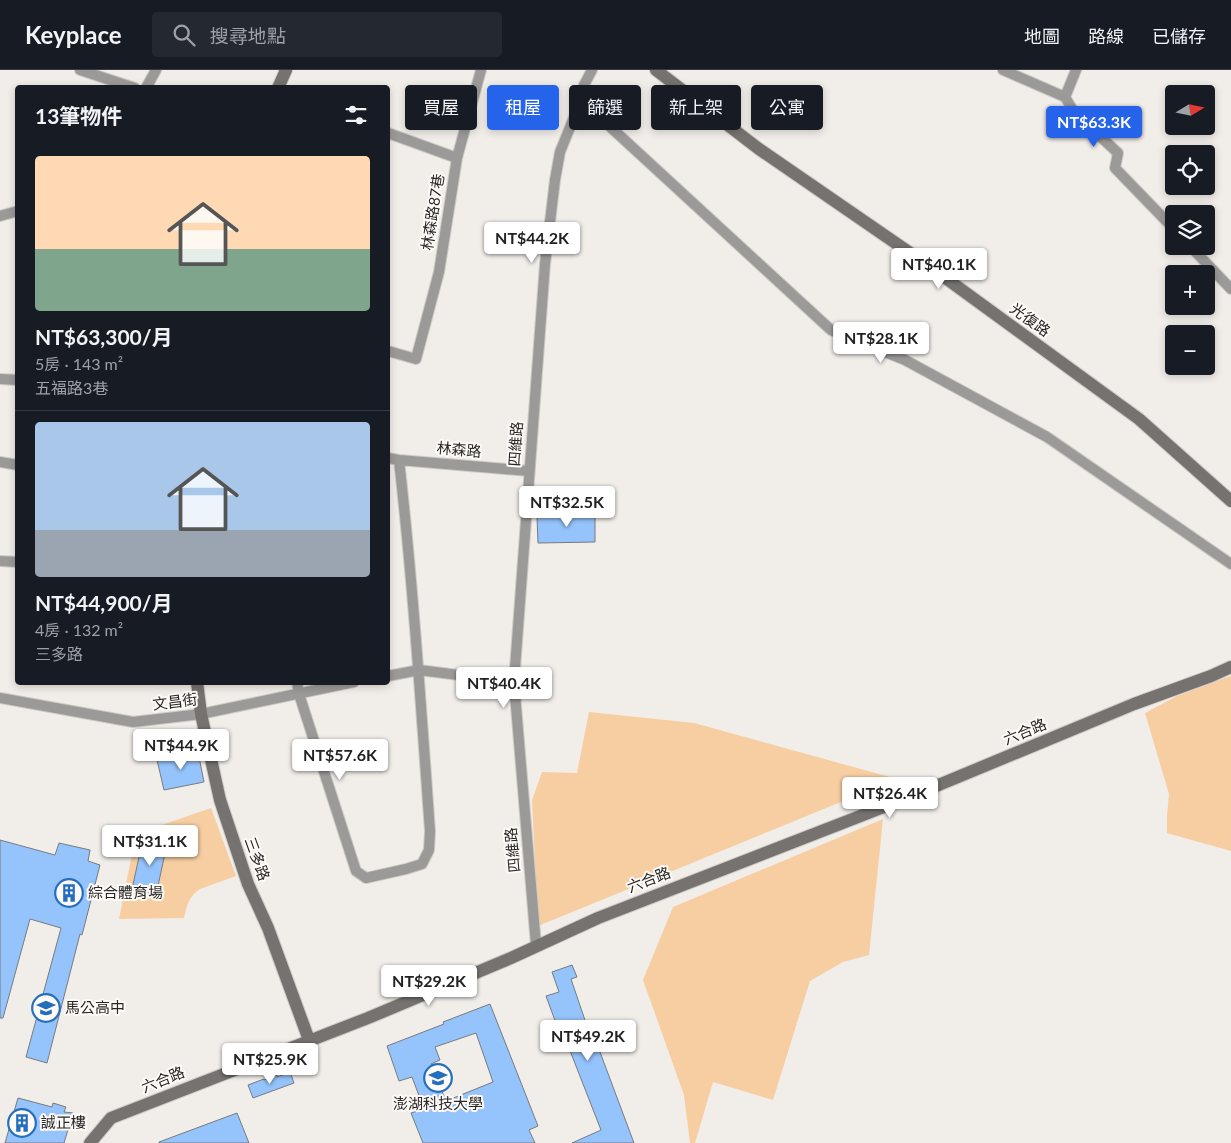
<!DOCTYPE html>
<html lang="zh-TW">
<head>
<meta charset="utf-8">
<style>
  :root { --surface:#171b24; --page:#242831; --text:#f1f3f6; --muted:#9ea1a6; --line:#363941; --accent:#2563eb }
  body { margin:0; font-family:Lato,"Noto Sans TC",sans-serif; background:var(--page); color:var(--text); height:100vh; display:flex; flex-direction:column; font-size:19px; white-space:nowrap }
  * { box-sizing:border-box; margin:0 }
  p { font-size:16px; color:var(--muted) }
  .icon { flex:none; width:28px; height:28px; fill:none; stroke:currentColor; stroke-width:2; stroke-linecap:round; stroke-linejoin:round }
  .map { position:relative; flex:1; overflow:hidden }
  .drawer { position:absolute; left:15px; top:15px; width:375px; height:600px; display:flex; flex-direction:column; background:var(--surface); border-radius:5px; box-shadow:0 2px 8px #0003 }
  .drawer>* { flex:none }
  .hud { position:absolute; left:405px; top:15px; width:475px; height:45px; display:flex; gap:10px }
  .needle { width:32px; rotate:80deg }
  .tools { position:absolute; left:1165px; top:15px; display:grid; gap:10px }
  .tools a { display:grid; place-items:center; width:50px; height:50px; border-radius:5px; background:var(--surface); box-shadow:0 2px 8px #0003; font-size:25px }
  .price { position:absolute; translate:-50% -42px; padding:0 11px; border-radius:5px; background:#fff; color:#222; font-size:16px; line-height:32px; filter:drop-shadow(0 1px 2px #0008) }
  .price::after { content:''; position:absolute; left:50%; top:30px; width:15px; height:11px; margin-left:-8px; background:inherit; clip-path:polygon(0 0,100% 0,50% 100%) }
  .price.selected { background:var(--accent); color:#fff }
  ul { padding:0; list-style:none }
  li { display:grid; align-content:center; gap:10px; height:265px; padding:0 20px }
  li+li { border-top:1px solid var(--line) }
  li span { display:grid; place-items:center; height:155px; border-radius:5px; color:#555 }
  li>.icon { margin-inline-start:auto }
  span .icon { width:90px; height:90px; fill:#fffc; stroke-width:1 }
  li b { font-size:21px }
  h2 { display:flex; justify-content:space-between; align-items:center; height:60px; padding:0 20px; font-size:21px }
  .pill { padding:0 18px; border-radius:5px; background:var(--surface); box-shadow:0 2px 8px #0003; font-size:18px; line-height:45px }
  .pill.selected { background:var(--accent); color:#fff }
  header { display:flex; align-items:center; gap:30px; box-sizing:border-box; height:70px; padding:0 25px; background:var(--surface); border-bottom:1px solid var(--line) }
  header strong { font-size:24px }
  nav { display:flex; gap:28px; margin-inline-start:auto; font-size:18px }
  .search { width:350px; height:45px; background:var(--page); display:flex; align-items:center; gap:12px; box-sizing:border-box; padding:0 18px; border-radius:5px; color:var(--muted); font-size:19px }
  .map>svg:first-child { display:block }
  .green { fill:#f7cea1 }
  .building { fill:#95c3fb; stroke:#787b7f; fill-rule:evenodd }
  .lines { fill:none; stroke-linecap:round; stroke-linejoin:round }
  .street-casing { stroke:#cdcac6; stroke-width:12 }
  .secondary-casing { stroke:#cdcac6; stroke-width:14 }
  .street { stroke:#9c9a99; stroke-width:10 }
  .secondary { stroke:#757270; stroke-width:12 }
  .labels { text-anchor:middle; stroke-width:4; stroke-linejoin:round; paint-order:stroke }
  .street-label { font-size:15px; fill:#292827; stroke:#fefaf7 }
  .poi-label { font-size:15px; fill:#292827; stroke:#fefaf7; text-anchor:start }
</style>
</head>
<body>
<header>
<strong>Keyplace</strong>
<div class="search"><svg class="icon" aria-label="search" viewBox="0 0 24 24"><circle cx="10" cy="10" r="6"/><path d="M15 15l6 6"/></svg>搜尋地點</div>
<nav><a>地圖</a><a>路線</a><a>已儲存</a></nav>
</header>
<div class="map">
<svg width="1231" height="1073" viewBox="0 0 1231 1073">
  <rect width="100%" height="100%" fill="#f1ede9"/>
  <path class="green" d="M1231,606V781L1167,763V746L1169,724L1145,643L1177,626Z
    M589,642L694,653L897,709L538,856L532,730L542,702L577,703Z
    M211,738L236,806L200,819C189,826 187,835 184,848L119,849L136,764Z
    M883,749L869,885L843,892L810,911L773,1030L713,1012L695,1073H690L684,1025L643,910L673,837Z"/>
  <path class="building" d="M595,439V472L538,473L537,447Z
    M198,682L204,712L164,720L157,690Z
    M143,769L167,774L156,825L132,819Z
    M0,770L55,785L59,773L90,780L88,791L100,795L82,865L80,864L47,993L26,987L61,858L30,849L3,948H0Z
    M572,895L577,907L571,909L588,959L591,958L634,1073H572L601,1060L560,955L557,956L546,926L559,922L552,902Z
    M490,934L538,1056L529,1060L535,1073H423L411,1043L424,1039L412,1007L399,1011L387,976L444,954L443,952ZM476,963L493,1012L446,1031L431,994L440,990L435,977Z
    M290,1002L294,1013L253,1028L248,1015L264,1009V1010L277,1005V1007Z
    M18,1028L52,1037L53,1033L66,1037L64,1042L73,1043L64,1073H5Z
    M237,1043L249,1073H159V1072Z"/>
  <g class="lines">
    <defs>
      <path id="street" d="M80,0L135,18
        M1003,0L1065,27L1074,42L1118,83L1115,98L1174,159
        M146,18L156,0
        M1065,27L1076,0
        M581,30L831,260L905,290L1047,367L1231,494
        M388,63L457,88
        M0,146L18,141
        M1190,176L1231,219
        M388,281L416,289L439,202L457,88L481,0
        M0,309L18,310
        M388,388L399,390L529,401
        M0,392L18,395
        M0,491L18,492
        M388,606L419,600L514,612
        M297,612L299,624L356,801L366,808L406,799L422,794L429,780L430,761C421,637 413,514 399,390
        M0,628L133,652L201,644L354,612
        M536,875L514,612L545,194L555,110L560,82L581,30L584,15L592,0"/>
      <path id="secondary" d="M656,0L759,79L929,196L1139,349L1231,431
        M278,18L286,0
        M197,612L201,644L220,730L248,814L268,858L309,970
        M90,1073L111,1048L368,948L511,888L598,848L912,726L1134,634L1211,606L1231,597"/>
    </defs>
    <use href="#street" class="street-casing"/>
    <use href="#secondary" class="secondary-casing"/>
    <use href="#street" class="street"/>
    <use href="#secondary" class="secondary"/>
  </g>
  <defs>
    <symbol id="building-ring" viewBox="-11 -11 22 22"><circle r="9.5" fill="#fefaf7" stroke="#246ebe" stroke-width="1.5"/><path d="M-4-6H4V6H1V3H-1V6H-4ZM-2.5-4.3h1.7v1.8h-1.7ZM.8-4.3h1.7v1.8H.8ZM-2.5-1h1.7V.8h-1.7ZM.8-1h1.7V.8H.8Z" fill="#246ebe"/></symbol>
    <symbol id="school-ring" viewBox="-11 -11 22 22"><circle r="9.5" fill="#fefaf7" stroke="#246ebe" stroke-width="1.5"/><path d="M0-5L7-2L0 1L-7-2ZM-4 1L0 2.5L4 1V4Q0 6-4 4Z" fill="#246ebe"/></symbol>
    <symbol id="university-ring" viewBox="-11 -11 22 22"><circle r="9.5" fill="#fefaf7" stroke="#246ebe" stroke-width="1.5"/><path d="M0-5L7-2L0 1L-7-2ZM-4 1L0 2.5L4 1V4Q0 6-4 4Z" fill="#246ebe"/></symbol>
  </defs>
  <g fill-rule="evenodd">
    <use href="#building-ring" x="53" y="807" width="32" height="32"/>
    <use href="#school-ring" x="30" y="922" width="32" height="32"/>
    <use href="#university-ring" x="422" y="992" width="32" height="32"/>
    <use href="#building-ring" x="6" y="1037" width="32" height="32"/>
  </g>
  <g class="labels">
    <g class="street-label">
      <text transform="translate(433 142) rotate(-81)" y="5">林森路87巷</text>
      <text transform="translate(1030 250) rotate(36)" y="5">光復路</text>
      <text transform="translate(516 374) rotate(-86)" y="5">四維路</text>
      <text transform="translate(459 380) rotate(5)" y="5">林森路</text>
      <text transform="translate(175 632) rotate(-7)" y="5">文昌街</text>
      <text transform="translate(1025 662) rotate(-22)" y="5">六合路</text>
      <text transform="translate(513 780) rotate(-95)" y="5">四維路</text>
      <text transform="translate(257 789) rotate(70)" y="5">三多路</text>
      <text transform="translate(649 810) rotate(-21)" y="5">六合路</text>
      <text transform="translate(163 1010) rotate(-22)" y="5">六合路</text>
    </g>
    <g class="poi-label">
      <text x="88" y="828">綜合體育場</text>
      <text x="65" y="943">馬公高中</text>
      <text x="438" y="1039" text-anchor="middle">澎湖科技大學</text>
      <text x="41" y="1058">誠正樓</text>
    </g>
  </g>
</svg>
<div class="tools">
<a><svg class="needle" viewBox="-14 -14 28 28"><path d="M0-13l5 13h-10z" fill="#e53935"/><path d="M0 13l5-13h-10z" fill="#9ea1a6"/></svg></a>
<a><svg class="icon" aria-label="locate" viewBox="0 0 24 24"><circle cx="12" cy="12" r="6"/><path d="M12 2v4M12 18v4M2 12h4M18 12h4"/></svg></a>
<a><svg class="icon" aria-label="layers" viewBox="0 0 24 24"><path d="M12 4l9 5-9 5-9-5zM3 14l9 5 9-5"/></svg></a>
<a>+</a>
<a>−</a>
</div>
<b class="price selected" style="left:1094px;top:78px">NT$63.3K</b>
<b class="price" style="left:532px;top:194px">NT$44.2K</b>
<b class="price" style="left:939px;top:220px">NT$40.1K</b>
<b class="price" style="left:881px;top:294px">NT$28.1K</b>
<b class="price" style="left:567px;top:458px">NT$32.5K</b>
<b class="price" style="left:504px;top:639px">NT$40.4K</b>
<b class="price" style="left:181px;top:701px">NT$44.9K</b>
<b class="price" style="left:340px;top:711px">NT$57.6K</b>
<b class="price" style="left:890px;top:749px">NT$26.4K</b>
<b class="price" style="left:150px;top:797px">NT$31.1K</b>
<b class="price" style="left:429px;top:937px">NT$29.2K</b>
<b class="price" style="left:588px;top:992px">NT$49.2K</b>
<b class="price" style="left:270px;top:1015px">NT$25.9K</b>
<div class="hud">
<a class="pill">買屋</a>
<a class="pill selected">租屋</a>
<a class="pill">篩選</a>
<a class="pill">新上架</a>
<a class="pill">公寓</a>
</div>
<section class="drawer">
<h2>13筆物件<svg class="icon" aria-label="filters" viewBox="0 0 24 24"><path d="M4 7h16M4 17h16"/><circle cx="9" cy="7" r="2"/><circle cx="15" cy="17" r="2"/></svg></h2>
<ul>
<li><span style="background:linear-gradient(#ffd9b3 60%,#7fa58c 0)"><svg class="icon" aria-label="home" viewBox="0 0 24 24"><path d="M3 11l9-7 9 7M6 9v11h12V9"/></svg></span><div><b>NT$63,300/月</b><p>5房 · 143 m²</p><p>五福路3巷</p></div></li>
<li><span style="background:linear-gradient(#a9c7e8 70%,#9aa5b1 0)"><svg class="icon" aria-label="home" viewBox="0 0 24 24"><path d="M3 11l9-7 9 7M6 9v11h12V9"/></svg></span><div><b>NT$44,900/月</b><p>4房 · 132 m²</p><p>三多路</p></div></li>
</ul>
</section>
</div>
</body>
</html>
